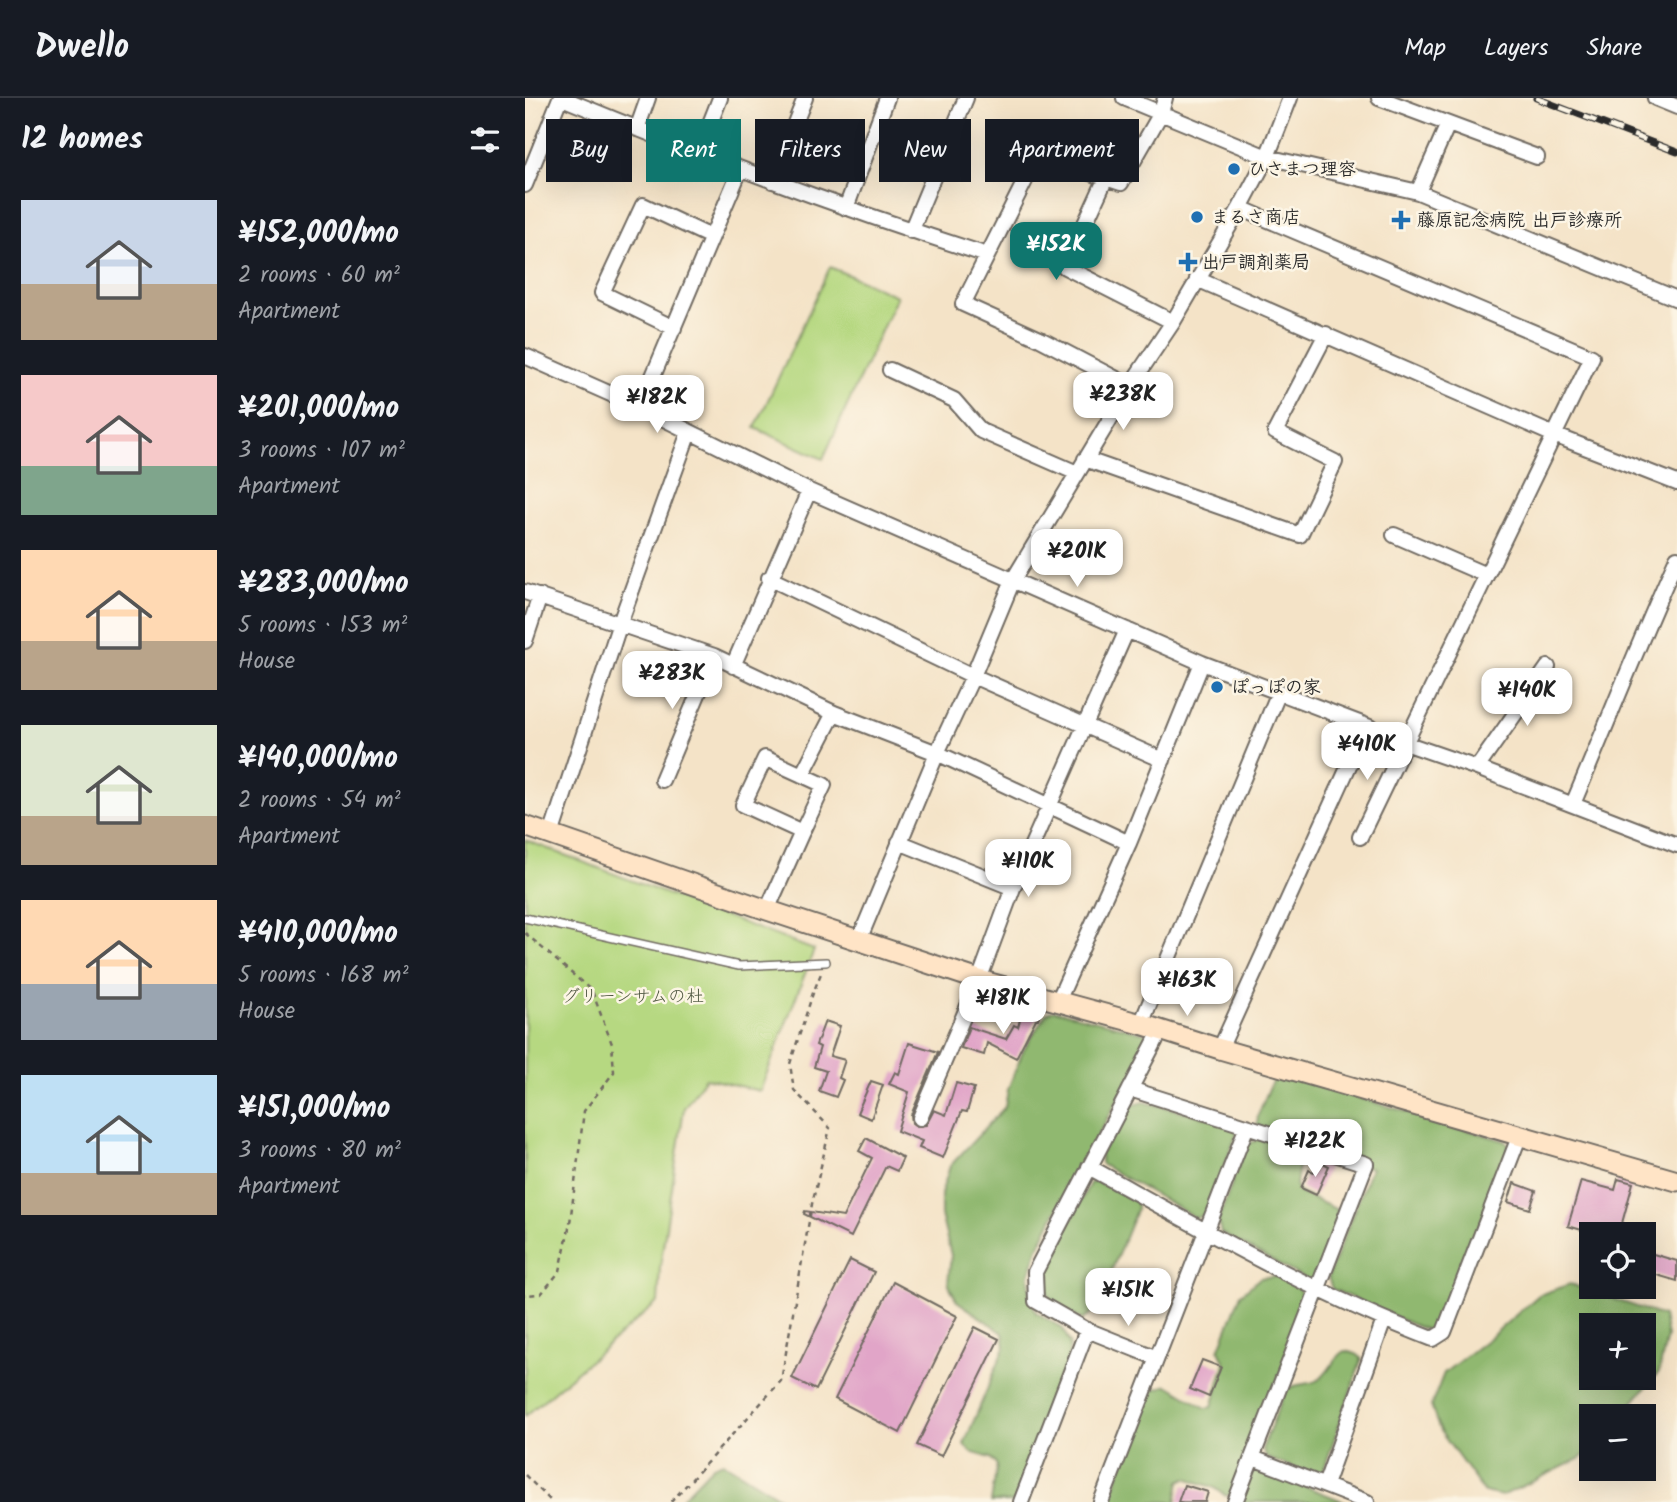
<!DOCTYPE html>
<html lang="en">
<head>
<meta charset="utf-8">
<style>
  :root { --surface:#171b24; --page:#242831; --text:#f1f3f6; --muted:#9ea1a6; --line:#363941; --accent:#0f766e }
  body { margin:0; font-family:Kalam,"Klee One",sans-serif; background:var(--page); color:var(--text); height:100vh; display:flex; flex-direction:column; font-size:26px; white-space:nowrap }
  * { box-sizing:border-box; margin:0 }
  p { font-size:23px; color:var(--muted) }
  .icon { flex:none; width:38px; height:38px; fill:none; stroke:currentColor; stroke-width:2; stroke-linecap:round; stroke-linejoin:round }
  .map { position:relative; flex:1; overflow:hidden }
  .drawer { display:flex; flex-direction:column; background:var(--surface); width:525px }
  .drawer>* { flex:none }
  .hud { position:absolute; left:21px; top:21px; width:665px; height:63px; display:flex; gap:14px }
  .buttons { position:absolute; left:1054px; top:1124px; display:grid; gap:14px }
  .buttons a { display:grid; place-items:center; width:77px; height:77px; border-radius:0px; background:var(--surface); box-shadow:0 7px 28px #0002; font-size:35px }
  .price { position:absolute; translate:-50% -60px; padding:0 16px; border-radius:14px; background:#fff; color:#222; font-size:23px; line-height:46px; filter:drop-shadow(0 2px 4px #0008) }
  .price::after { content:''; position:absolute; left:50%; top:42px; width:21px; height:16px; margin-left:-10px; background:inherit; clip-path:polygon(0 0,100% 0,50% 100%) }
  .price.current { background:var(--accent); color:#fff }
  ul { padding:0; list-style:none }
  li { display:flex; align-items:center; gap:21px; height:175px; padding:0 21px }
  li span { display:grid; place-items:center; flex:none; width:196px; height:140px; border-radius:0px; color:#555 }
  li>.icon { margin-inline-start:auto }
  span .icon { width:84px; height:84px; fill:#fffc; stroke-width:1 }
  li b { font-size:30px }
  h2 { display:flex; justify-content:space-between; align-items:center; height:84px; padding:0 21px; font-size:30px }
  .chip { padding:0 24px; border-radius:0px; background:var(--surface); box-shadow:0 7px 28px #0002; font-size:24px; line-height:63px }
  .chip.current { background:var(--accent); color:#fff }
  header { display:flex; align-items:center; gap:42px; box-sizing:border-box; height:98px; padding:0 35px; background:var(--surface); border-bottom:2px solid var(--line) }
  header strong { font-size:33px }
  nav { display:flex; gap:38px; margin-inline-start:auto; font-size:24px }
  main { display:flex; flex:1; min-height:0 }
  .map>svg:first-child { display:block }
  .green { fill:#b6d881; stroke:#708256; stroke-width:2 }
  .forest { fill:#90b86f; stroke:#5e724d; stroke-width:2; fill-rule:evenodd }
  .building { fill:#e1a5c8 }
  .lines { fill:none; stroke-linecap:round; stroke-linejoin:round }
  .lane-casing { stroke:#716b62; stroke-width:10 }
  .street-casing { stroke:#716b62; stroke-width:18 }
  .secondary-casing { stroke:#716b62; stroke-width:23 }
  .path { stroke:#716b62; stroke-width:2.5; stroke-dasharray:5 5; stroke-linecap:butt }
  .lane { stroke:#fff; stroke-width:7 }
  .street { stroke:#fff; stroke-width:14 }
  .secondary { stroke:#ffe4c6; stroke-width:19 }
  .rail-casing { stroke:#2b2b2b; stroke-width:7 }
  .rail { stroke:#fcf5e5; stroke-width:4.5; stroke-dasharray:13; stroke-linecap:butt }
  .poi-dot { fill:#1f6fb2; stroke:#fcf5e5; stroke-width:2.5 }
  .labels { text-anchor:middle; stroke-width:5; stroke-linejoin:round; paint-order:stroke }
  .poi-label { font-size:18px; font-weight:bold; fill:#2b2b2b; stroke:#fcf5e5; text-anchor:start }
  .park-label { font-size:18px; fill:#4e5640; stroke:#fcf5e5 }
</style>
</head>
<body>
<header>
<strong>Dwello</strong>
<nav><a>Map</a><a>Layers</a><a>Share</a></nav>
</header>
<main>
<section class="drawer">
<h2>12 homes<svg class="icon" aria-label="filters" viewBox="0 0 24 24"><path d="M4 7h16M4 17h16"/><circle cx="9" cy="7" r="2"/><circle cx="15" cy="17" r="2"/></svg></h2>
<ul>
<li><span style="background:linear-gradient(#c9d6e8 60%,#b9a48a 0)"><svg class="icon" aria-label="home" viewBox="0 0 24 24"><path d="M3 11l9-7 9 7M6 9v11h12V9"/></svg></span><div><b>¥152,000/mo</b><p>2 rooms · 60 m²</p><p>Apartment</p></div></li>
<li><span style="background:linear-gradient(#f6c9c9 65%,#7fa58c 0)"><svg class="icon" aria-label="home" viewBox="0 0 24 24"><path d="M3 11l9-7 9 7M6 9v11h12V9"/></svg></span><div><b>¥201,000/mo</b><p>3 rooms · 107 m²</p><p>Apartment</p></div></li>
<li><span style="background:linear-gradient(#ffd9b3 65%,#b9a48a 0)"><svg class="icon" aria-label="home" viewBox="0 0 24 24"><path d="M3 11l9-7 9 7M6 9v11h12V9"/></svg></span><div><b>¥283,000/mo</b><p>5 rooms · 153 m²</p><p>House</p></div></li>
<li><span style="background:linear-gradient(#dfe7d0 65%,#b9a48a 0)"><svg class="icon" aria-label="home" viewBox="0 0 24 24"><path d="M3 11l9-7 9 7M6 9v11h12V9"/></svg></span><div><b>¥140,000/mo</b><p>2 rooms · 54 m²</p><p>Apartment</p></div></li>
<li><span style="background:linear-gradient(#ffd9b3 60%,#9aa5b1 0)"><svg class="icon" aria-label="home" viewBox="0 0 24 24"><path d="M3 11l9-7 9 7M6 9v11h12V9"/></svg></span><div><b>¥410,000/mo</b><p>5 rooms · 168 m²</p><p>House</p></div></li>
<li><span style="background:linear-gradient(#bfe0f5 70%,#b9a48a 0)"><svg class="icon" aria-label="home" viewBox="0 0 24 24"><path d="M3 11l9-7 9 7M6 9v11h12V9"/></svg></span><div><b>¥151,000/mo</b><p>3 rooms · 80 m²</p><p>Apartment</p></div></li>
</ul>
</section>
<div class="map">
<svg width="1152" height="1404" viewBox="0 0 1152 1404">
  <rect width="100%" height="100%" fill="#fcf5e5"/>
  <filter id="ink" filterUnits="userSpaceOnUse"><feTurbulence type="fractalNoise" baseFrequency=".0143" numOctaves="2"/><feDisplacementMap in="SourceGraphic" scale="14" xChannelSelector="R" yChannelSelector="G"/><feConvolveMatrix kernelMatrix="1 2 1 2 8 2 1 2 1" color-interpolation-filters="sRGB"/></filter>
  <filter id="wash" filterUnits="userSpaceOnUse"><feTurbulence type="fractalNoise" baseFrequency=".00686" numOctaves="4" result="noise"/><feDisplacementMap in="SourceGraphic" scale="28" xChannelSelector="R" yChannelSelector="G"/><feGaussianBlur stdDeviation="1.57" result="paint"/><feColorMatrix in="noise" values="0 0 0 0 0 0 0 0 0 0 0 0 0 0 0 0 0 1.4 0 .05"/><feComposite in="paint" operator="in"/></filter>
  <g filter="url(#wash)">
    <rect width="100%" height="100%" fill="#f4e3c7"/>
    <path class="green" d="M305,169L372,198L298,361L230,330Z
      M0,742L289,852L235,993L180,980L159,1010L135,1169L133,1204L0,1318Z"/>
    <path class="forest" d="M529,912L624,936L627,941L539,1097L513,1150L504,1177L505,1200L511,1214L538,1231L545,1246L542,1267L490,1404H466L472,1367L466,1360L445,1354L439,1346L480,1249L478,1235L432,1203L423,1185L426,1157L416,1117V1096L425,1068L480,1009L483,991L498,953L521,916Z
      M760,978L980,1043L985,1048L917,1224L906,1233L893,1229L807,1191L803,1179L846,1070L732,1027L733,1017L748,981Z
      M619,1004L710,1026L714,1030L681,1116L671,1120L576,1066L575,1056L604,1008Z
      M735,1041C754,1045 775,1047 773,1072C773,1080 769,1086 773,1094L815,1113L816,1117L793,1178L786,1184L696,1135L693,1122L722,1046Z
      M571,1083L611,1103L612,1110L571,1211L558,1222C531,1209 523,1208 518,1176L565,1085Z
      M758,1177L774,1191L781,1207L709,1394L701,1398L690,1390L661,1380L655,1383L651,1404H583L626,1297L630,1291L643,1287L681,1310L687,1309L700,1265L694,1252L716,1196L735,1180Z
      M1045,1186L1138,1218L1142,1238L1134,1274L1096,1318H1066V1350L1056,1360L977,1398L959,1394L915,1333L906,1308L919,1275L968,1237L1014,1197ZM1066,1227H1118V1279H1066Z
      M820,1253L831,1256L837,1260L799,1371L792,1378L742,1360L737,1351L761,1291C772,1285 785,1287 793,1282C805,1275 808,1260 820,1253Z
      M198,1364L262,1404H160L158,1399L188,1368Z
      M737,1371L820,1404H716L727,1375Z"/>
    <g id="blocks">
      <path class="building" d="M499,907L516,912L513,921H511L491,960L462,945L459,957L436,950L444,929L481,941L489,927L493,929Z
        M300,923L315,928L305,958L320,962L314,980L318,982L311,999L294,993L301,973L289,969L295,949L291,947Z
        M384,945L413,954L386,1017L387,1025L391,1028L401,1027L409,1012L421,1017L431,985L449,990L442,1014L437,1013L418,1060L394,1050L397,1043L372,1033L384,994L364,986L370,974L374,976Z
        M346,983L358,987L346,1021L332,1015Z
        M341,1040L378,1060L372,1073L361,1068L326,1139L279,1116L280,1113L318,1119L347,1060L334,1053Z
        M794,1063L804,1068L791,1097L776,1090L784,1072L789,1074Z
        M1093,1081L1108,1085L1094,1136H1071L1043,1128L1056,1083L1090,1092Z
        M989,1085L1011,1093L1005,1111L983,1104Z
        M1118,1153L1152,1163V1183L1118,1173Z
        M325,1162L349,1174L291,1292L267,1280Z
        M368,1184L432,1218L375,1335L310,1301Z
        M450,1229L474,1241L416,1358L392,1347Z
        M677,1262L696,1269L684,1299L665,1291Z
        M659,1387L683,1394L680,1404H653Z"/>
    </g>
  </g>
  <g filter="url(#ink)">
    <use href="#blocks" fill-opacity="0" stroke="#716b62" stroke-width="2"/>
    <g class="lines">
      <defs>
        <path id="lane" d="M0,820L214,868L301,864"/>
        <path id="street" d="M37,0C177,58 318,111 462,157
          M599,0L742,59L893,94L1152,201
          M854,0L1012,59
          M1130,0L1152,9
          M112,31L123,0
          M173,56L195,0
          M581,80L540,169L648,224
          M247,83L280,0
          M0,87L35,0
          M893,94L923,26
          M321,110L362,0
          M715,110L1067,259L835,739
          M386,133L441,0
          M672,181L1029,337L1152,385
          M149,230L77,195L118,107L186,139
          M0,258L115,309L284,393L677,565L842,628L880,645L952,670L1152,747
          M365,272L429,302L456,333L552,375
          M605,288L515,241L438,206L516,51L563,74L596,85L636,15L640,0
          M115,309L215,72
          M560,361L775,437L810,364L750,334L801,236
          M869,437L961,477
          M244,480L448,578L638,662
          M0,494L189,558L309,615L412,655L604,745
          M0,543L15,498
          M208,568L284,393
          M240,660L299,687L277,734L218,707Z
          M952,670L1023,569
          M277,677L309,615
          M137,682L189,558
          M1048,706C1083,624 1115,541 1152,460
          M26,737L95,525L164,334
          M374,744L488,790
          M242,812L277,734
          M334,842L412,655L448,578L488,482L605,288L648,224L715,110L742,59L765,0
          M533,903L604,745L677,565
          M616,926L754,594
          M695,951L842,628
          M605,991L841,1066L710,1404
          M395,1020L454,882L488,790L602,532
          M564,1069C677,1131 787,1195 908,1241L919,1234L994,1039
          M632,1260L562,1232L511,1203L510,1174L636,932
          M728,1360L842,1404
          M800,1387L859,1222
          M496,1404L562,1232
          M576,1404L722,1028"/>
        <path id="secondary" d="M0,728L242,812L454,882L616,926L695,951L1152,1083"/>
      </defs>
      <use href="#lane" class="lane-casing"/>
      <use href="#street" class="street-casing"/>
      <use href="#secondary" class="secondary-casing"/>
      <path class="path" d="M0,835L67,893L87,946L89,974L59,1013L45,1125L35,1173L16,1196L0,1197
        M0,1377L27,1404
        M146,1404L256,1283L287,1106L305,1030L269,992L265,966L288,895L297,873"/>
      <use href="#lane" class="lane"/>
      <use href="#street" class="street"/>
      <use href="#secondary" class="secondary"/>
      <defs>
        <path id="rail" d="M1011,0L1152,54"/>
      </defs>
      <use href="#rail" class="rail-casing"/>
      <use href="#rail" class="rail"/>
    </g>
  </g>
  <g class="poi-dot">
    <circle cx="709" cy="71" r="7"/>
    <circle cx="672" cy="119" r="7"/>
    <path d="M872.5 111.5h7v7h7v7h-7v7h-7v-7h-7v-7h7z"/>
    <path d="M659.5 153.5h7v7h7v7h-7v7h-7v-7h-7v-7h7z"/>
    <circle cx="692" cy="589" r="7"/>
  </g>
  <g class="labels">
    <g class="poi-label">
      <text x="723" y="77">ひさまつ理容</text>
      <text x="686" y="125">まるさ商店</text>
      <text x="892" y="128">藤原記念病院 出戸診療所</text>
      <text x="677" y="170">出戸調剤薬局</text>
      <text x="706" y="595">ぽっぽの家</text>
    </g>
    <g class="park-label">
      <text x="108" y="904">グリーンサムの杜</text>
    </g>
  </g>
</svg>
<div class="buttons">
<a><svg class="icon" aria-label="locate" viewBox="0 0 24 24"><circle cx="12" cy="12" r="6"/><path d="M12 2v4M12 18v4M2 12h4M18 12h4"/></svg></a>
<a>+</a>
<a>−</a>
</div>
<b class="price current" style="left:531px;top:184px">¥152K</b>
<b class="price" style="left:598px;top:334px">¥238K</b>
<b class="price" style="left:132px;top:337px">¥182K</b>
<b class="price" style="left:552px;top:491px">¥201K</b>
<b class="price" style="left:147px;top:613px">¥283K</b>
<b class="price" style="left:1002px;top:630px">¥140K</b>
<b class="price" style="left:842px;top:684px">¥410K</b>
<b class="price" style="left:503px;top:801px">¥110K</b>
<b class="price" style="left:662px;top:920px">¥163K</b>
<b class="price" style="left:478px;top:938px">¥181K</b>
<b class="price" style="left:790px;top:1081px">¥122K</b>
<b class="price" style="left:603px;top:1230px">¥151K</b>
<div class="hud">
<a class="chip">Buy</a>
<a class="chip current">Rent</a>
<a class="chip">Filters</a>
<a class="chip">New</a>
<a class="chip">Apartment</a>
</div>
</div>
</main>
</body>
</html>
